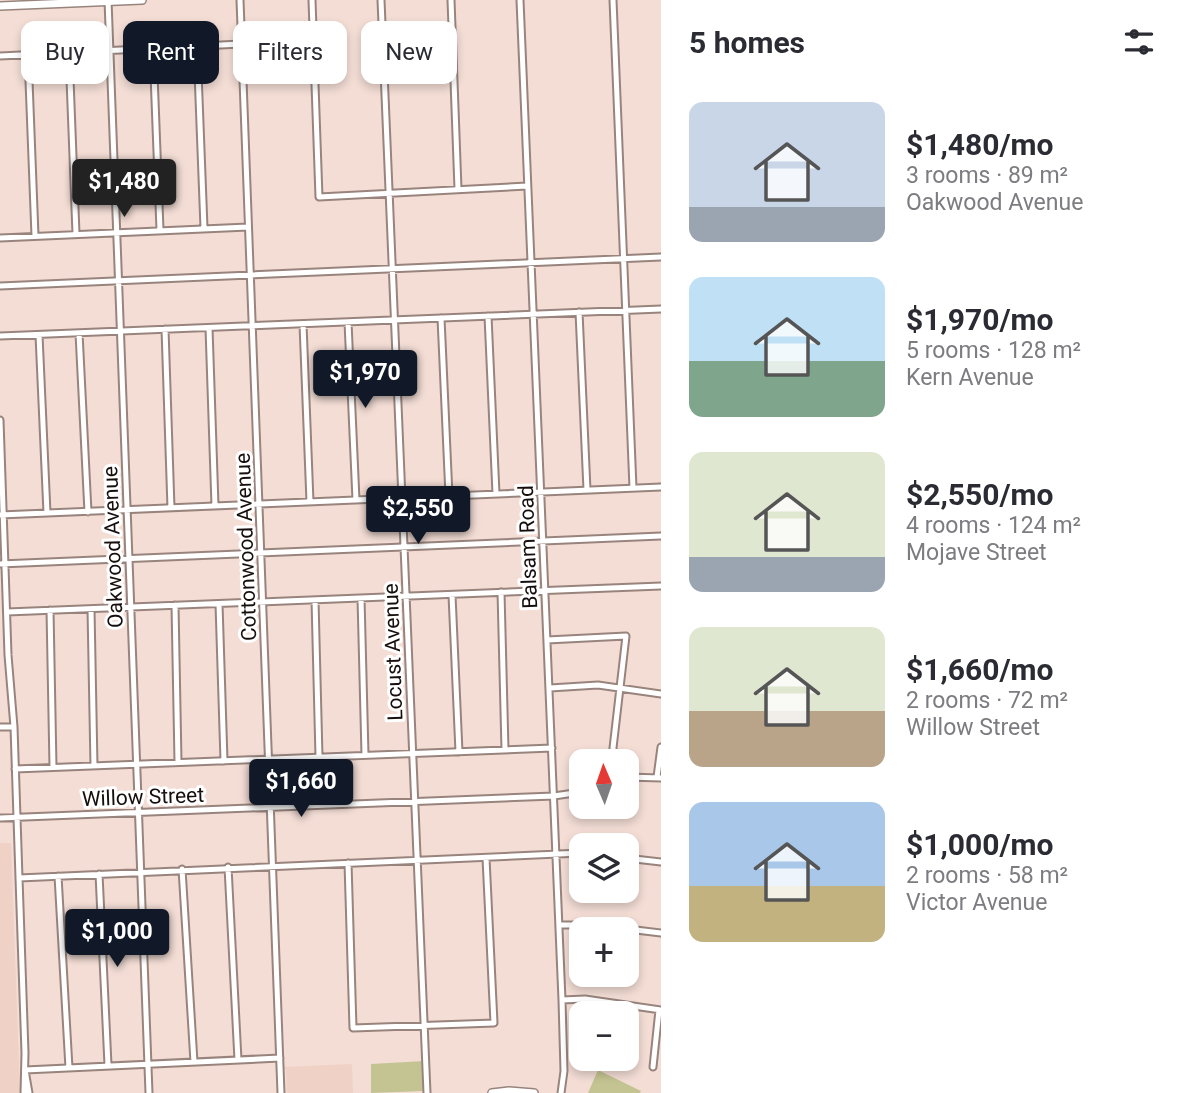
<!DOCTYPE html>
<html lang="en">
<head>
<meta charset="utf-8">
<style>
  :root { --surface:#fff; --page:#f2f2f3; --text:#2b2b33; --muted:#7c7c81; --accent:#111827 }
  body { margin:0; font-family:Roboto,sans-serif; background:var(--page); color:var(--text); height:100vh; display:flex; flex-direction:column; font-size:26px; white-space:nowrap }
  * { box-sizing:border-box; margin:0 }
  p { font-size:23px; color:var(--muted) }
  .icon { flex:none; width:38px; height:38px; fill:none; stroke:currentColor; stroke-width:2; stroke-linecap:round; stroke-linejoin:round }
  .map { position:relative; flex:1; overflow:hidden }
  .details { display:flex; flex-direction:column; background:var(--surface); width:525px }
  .details>* { flex:none }
  .top-card { position:absolute; left:21px; top:21px; width:534px; height:63px; display:flex; gap:14px }
  .needle { width:46px; rotate:358deg }
  .tools { position:absolute; left:569px; top:749px; display:grid; gap:14px }
  .tools a { display:grid; place-items:center; width:70px; height:70px; border-radius:14px; background:var(--surface); box-shadow:0 4px 10px #0003; font-size:35px }
  .price { position:absolute; translate:-50% -60px; padding:0 16px; border-radius:7px; background:var(--accent); color:#fff; font-size:23px; line-height:46px; filter:drop-shadow(0 2px 4px #0008) }
  .price::after { content:''; position:absolute; left:50%; top:42px; width:21px; height:16px; margin-left:-10px; background:inherit; clip-path:polygon(0 0,100% 0,50% 100%) }
  .price.active { background:#222; color:#fff }
  ul { padding:0; list-style:none }
  li { display:flex; align-items:center; gap:21px; height:175px; padding:0 28px }
  li span { display:grid; place-items:center; flex:none; width:196px; height:140px; border-radius:14px; color:#555 }
  li>.icon { margin-inline-start:auto }
  span .icon { width:84px; height:84px; fill:#fffc; stroke-width:1 }
  li b { font-size:30px }
  h2 { display:flex; justify-content:space-between; align-items:center; height:84px; padding:0 28px; font-size:30px }
  .chip { padding:0 24px; border-radius:14px; background:var(--surface); box-shadow:0 4px 10px #0003; font-size:24px; line-height:63px }
  .chip.active { background:var(--accent); color:#fff }
  main { display:flex; flex:1; min-height:0 }
  .map>svg:first-child { display:block }
  .built { fill:#efd1c6 }
  .green { fill:#c4c492 }
  .lines { fill:none; stroke-linecap:round; stroke-linejoin:round }
  .minor-casing { stroke:#98847d; stroke-width:9 }
  .major-casing { stroke:#98847d; stroke-width:10 }
  .minor { stroke:#fff; stroke-width:5 }
  .major { stroke:#fff; stroke-width:7 }
  .labels { text-anchor:middle; stroke-width:6; stroke-linejoin:round; paint-order:stroke }
  .street-label { font-size:21px; fill:#150e0c; stroke:#fff }
</style>
</head>
<body>
<main>
<div class="map">
<svg width="661" height="1093" viewBox="0 0 661 1093">
  <rect width="100%" height="100%" fill="#f3ddd5"/>
  <path class="built" d="M0,843H11L20,1093H0Z
    M352,1064L353,1093H287L286,1070L283,1067Z"/>
  <path class="green" d="M424,1061L423,1091L371,1093V1064Z
    M598,1070L641,1091L640,1093H588Z"/>
  <g class="lines">
    <defs>
      <path id="minor" d="M108,0L149,1093
        M240,0L281,1093
        M312,0L319,197L527,186
        M381,0L427,1093
        M451,0L458,189
        M520,0L562,1000L564,1071L561,1093
        M613,0L633,488
        M197,46L204,228
        M153,48L160,230
        M69,53L76,234
        M28,55L35,236
        M0,56L241,44
        M0,238L248,227
        M0,286L661,257
        M579,312L587,490
        M488,316L496,494
        M441,318L449,496
        M348,322L356,500
        M303,324L310,502
        M209,328L215,506
        M165,329L171,508
        M79,333L88,512
        M39,335L47,513
        M0,336L661,309
        M0,420L8,655L14,727L19,878L25,1053L24,1093
        M0,515L661,487
        M0,564L661,536
        M501,592L505,750
        M452,595L459,752
        M361,598L365,755
        M315,600L319,757
        M219,604L224,761
        M175,605L178,762
        M91,609L94,766
        M50,610L53,767
        M7,612L661,586
        M547,640L626,636L613,748L614,761
        M550,688L598,685L661,694
        M0,727H14
        M15,769L552,748
        M626,777L661,778
        M657,777L661,747
        M0,818L554,796L581,792
        M626,858L661,862
        M348,863L353,1028L494,1023L486,858
        M228,867L238,1060
        M182,869L194,1062
        M99,874L108,1065
        M58,876L69,1068
        M19,878L581,853
        M559,925H594L661,933
        M562,1000L585,999L661,1010
        M653,1067L659,1010
        M25,1070L280,1058
        M25,1070L29,1093"/>
      <path id="major" d="M0,6L142,0
        M492,1093L509,1091L534,1093"/>
    </defs>
    <use href="#minor" class="minor-casing"/>
    <use href="#major" class="major-casing"/>
    <use href="#minor" class="minor"/>
    <use href="#major" class="major"/>
  </g>
  <g class="labels">
    <g class="street-label">
      <text transform="translate(113 547) rotate(-92)" y="7">Oakwood Avenue</text>
      <text transform="translate(246 547) rotate(-92)" y="7">Cottonwood Avenue</text>
      <text transform="translate(528 547) rotate(-92)" y="7">Balsam Road</text>
      <text transform="translate(393 652) rotate(-92)" y="7">Locust Avenue</text>
      <text transform="translate(143 797) rotate(-2)" y="7">Willow Street</text>
    </g>
  </g>
</svg>
<div class="tools">
<a><svg class="needle" viewBox="-14 -14 28 28"><path d="M0-13l5 13h-10z" fill="#e53935"/><path d="M0 13l5-13h-10z" fill="#7c7c81"/></svg></a>
<a><svg class="icon" aria-label="layers" viewBox="0 0 24 24"><path d="M12 4l9 5-9 5-9-5zM3 14l9 5 9-5"/></svg></a>
<a>+</a>
<a>−</a>
</div>
<b class="price active" style="left:124px;top:219px">$1,480</b>
<b class="price" style="left:365px;top:410px">$1,970</b>
<b class="price" style="left:418px;top:546px">$2,550</b>
<b class="price" style="left:301px;top:819px">$1,660</b>
<b class="price" style="left:117px;top:969px">$1,000</b>
<div class="top-card">
<a class="chip">Buy</a>
<a class="chip active">Rent</a>
<a class="chip">Filters</a>
<a class="chip">New</a>
</div>
</div>
<section class="details">
<h2>5 homes<svg class="icon" aria-label="filters" viewBox="0 0 24 24"><path d="M4 7h16M4 17h16"/><circle cx="9" cy="7" r="2"/><circle cx="15" cy="17" r="2"/></svg></h2>
<ul>
<li><span style="background:linear-gradient(#c9d6e8 75%,#9aa5b1 0)"><svg class="icon" aria-label="home" viewBox="0 0 24 24"><path d="M3 11l9-7 9 7M6 9v11h12V9"/></svg></span><div><b>$1,480/mo</b><p>3 rooms · 89 m²</p><p>Oakwood Avenue</p></div></li>
<li><span style="background:linear-gradient(#bfe0f5 60%,#7fa58c 0)"><svg class="icon" aria-label="home" viewBox="0 0 24 24"><path d="M3 11l9-7 9 7M6 9v11h12V9"/></svg></span><div><b>$1,970/mo</b><p>5 rooms · 128 m²</p><p>Kern Avenue</p></div></li>
<li><span style="background:linear-gradient(#dfe7d0 75%,#9aa5b1 0)"><svg class="icon" aria-label="home" viewBox="0 0 24 24"><path d="M3 11l9-7 9 7M6 9v11h12V9"/></svg></span><div><b>$2,550/mo</b><p>4 rooms · 124 m²</p><p>Mojave Street</p></div></li>
<li><span style="background:linear-gradient(#dfe7d0 60%,#b9a48a 0)"><svg class="icon" aria-label="home" viewBox="0 0 24 24"><path d="M3 11l9-7 9 7M6 9v11h12V9"/></svg></span><div><b>$1,660/mo</b><p>2 rooms · 72 m²</p><p>Willow Street</p></div></li>
<li><span style="background:linear-gradient(#a9c7e8 60%,#c2b280 0)"><svg class="icon" aria-label="home" viewBox="0 0 24 24"><path d="M3 11l9-7 9 7M6 9v11h12V9"/></svg></span><div><b>$1,000/mo</b><p>2 rooms · 58 m²</p><p>Victor Avenue</p></div></li>
</ul>
</section>
</main>
</body>
</html>
